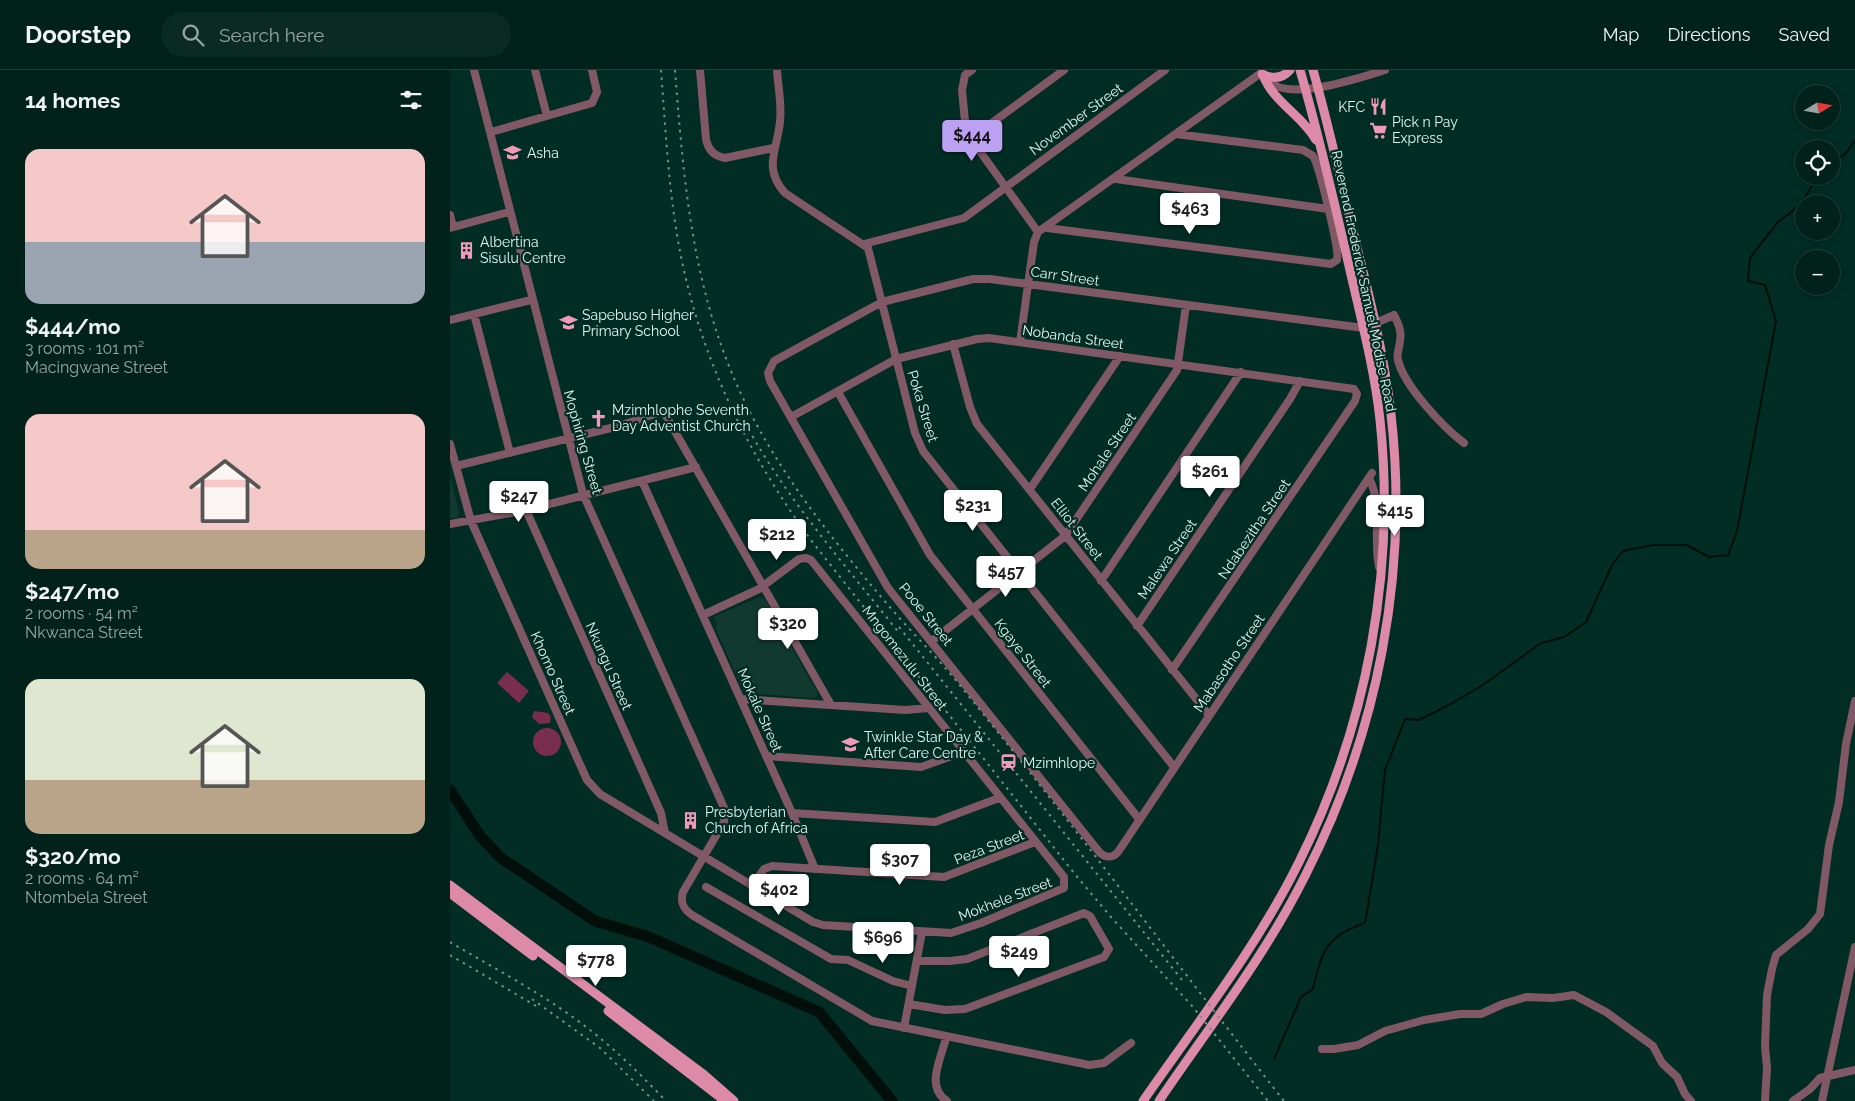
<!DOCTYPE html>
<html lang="en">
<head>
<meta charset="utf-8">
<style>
  :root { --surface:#01221b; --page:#0b2a24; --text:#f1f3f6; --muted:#96a4a3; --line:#233f3a; --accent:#bca0f2 }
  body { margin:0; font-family:Raleway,sans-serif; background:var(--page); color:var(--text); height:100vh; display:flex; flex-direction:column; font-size:19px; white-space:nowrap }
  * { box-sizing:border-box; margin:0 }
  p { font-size:16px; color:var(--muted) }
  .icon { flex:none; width:28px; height:28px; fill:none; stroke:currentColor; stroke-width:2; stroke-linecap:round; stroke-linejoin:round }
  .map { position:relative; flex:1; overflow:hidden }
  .details { display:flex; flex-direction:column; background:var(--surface); width:450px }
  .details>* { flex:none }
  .needle { width:32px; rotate:79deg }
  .buttons { position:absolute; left:1345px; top:15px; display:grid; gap:10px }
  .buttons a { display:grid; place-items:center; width:45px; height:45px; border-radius:50%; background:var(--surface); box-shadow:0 2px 8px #0003,0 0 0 1px var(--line); font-size:25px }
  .price { position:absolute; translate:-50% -42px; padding:0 11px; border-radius:5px; background:#fff; color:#222; font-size:16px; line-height:32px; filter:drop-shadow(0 1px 2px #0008) }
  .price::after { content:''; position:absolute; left:50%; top:30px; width:15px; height:11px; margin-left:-8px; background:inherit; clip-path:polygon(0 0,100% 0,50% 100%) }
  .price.selected { background:var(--accent); color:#111 }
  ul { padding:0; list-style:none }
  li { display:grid; align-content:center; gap:10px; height:265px; padding:0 25px }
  li span { display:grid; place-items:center; height:155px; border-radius:15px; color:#555 }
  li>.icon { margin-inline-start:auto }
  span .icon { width:90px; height:90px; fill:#fffc; stroke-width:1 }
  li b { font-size:21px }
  h2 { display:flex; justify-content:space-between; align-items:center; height:60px; padding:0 25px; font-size:21px }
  header { display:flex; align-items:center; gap:30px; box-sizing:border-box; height:70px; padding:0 25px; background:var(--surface); border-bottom:1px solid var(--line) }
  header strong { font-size:24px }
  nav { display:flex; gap:28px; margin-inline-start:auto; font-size:18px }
  .search { width:350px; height:45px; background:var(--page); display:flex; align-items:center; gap:12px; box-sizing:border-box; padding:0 18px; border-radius:28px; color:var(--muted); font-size:19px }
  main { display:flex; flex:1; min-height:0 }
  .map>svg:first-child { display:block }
  .built { fill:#113930 }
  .green { fill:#792e4d }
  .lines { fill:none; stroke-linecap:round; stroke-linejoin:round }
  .stream { stroke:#010e0a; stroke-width:2 }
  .river { stroke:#010e0a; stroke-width:11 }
  .minor { stroke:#815966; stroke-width:8 }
  .major { stroke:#dd8aa8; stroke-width:9 }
  .rail { stroke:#709189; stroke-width:2; stroke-dasharray:2.5 5; stroke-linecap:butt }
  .labels { text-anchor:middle; stroke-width:4.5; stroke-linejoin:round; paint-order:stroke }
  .poi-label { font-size:14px; fill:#e1f6ef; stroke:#012d24; text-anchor:start }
  .street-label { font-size:14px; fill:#e1f6ef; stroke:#012d24 }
</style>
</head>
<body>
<header>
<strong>Doorstep</strong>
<div class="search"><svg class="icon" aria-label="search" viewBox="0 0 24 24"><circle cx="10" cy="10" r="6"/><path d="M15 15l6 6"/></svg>Search here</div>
<nav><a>Map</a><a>Directions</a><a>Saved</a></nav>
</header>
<main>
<section class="details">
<h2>14 homes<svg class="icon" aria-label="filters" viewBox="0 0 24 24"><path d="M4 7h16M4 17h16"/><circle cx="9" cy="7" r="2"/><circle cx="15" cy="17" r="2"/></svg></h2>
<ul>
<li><span style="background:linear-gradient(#f6c9c9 60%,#9aa5b1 0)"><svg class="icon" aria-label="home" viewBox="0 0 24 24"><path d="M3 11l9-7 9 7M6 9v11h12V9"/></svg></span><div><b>$444/mo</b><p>3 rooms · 101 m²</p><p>Macingwane Street</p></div></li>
<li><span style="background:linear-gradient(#f6c9c9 75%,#b9a48a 0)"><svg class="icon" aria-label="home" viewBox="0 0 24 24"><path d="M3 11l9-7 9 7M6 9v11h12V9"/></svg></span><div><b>$247/mo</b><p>2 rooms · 54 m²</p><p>Nkwanca Street</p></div></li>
<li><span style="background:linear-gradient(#dfe7d0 65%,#b9a48a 0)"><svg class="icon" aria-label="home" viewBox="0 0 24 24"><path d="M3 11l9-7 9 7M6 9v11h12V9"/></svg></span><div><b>$320/mo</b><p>2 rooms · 64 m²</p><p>Ntombela Street</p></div></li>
</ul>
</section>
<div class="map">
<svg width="1405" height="1031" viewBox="0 0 1405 1031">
  <rect width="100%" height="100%" fill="#012d24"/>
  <path class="built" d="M0,406L9,442L7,448H0Z
    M310,527L315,529L368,624L365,628L294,623L265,557L267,555L263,547Z"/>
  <path class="green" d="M57,602L79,621L69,633L47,613Z
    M84,641L98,643L101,647L100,653L89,654L82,647Z
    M83 672a14 14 0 1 1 28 0a14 14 0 1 1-28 0Z"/>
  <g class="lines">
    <path class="stream" d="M1381,94L1395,84L1405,71
      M824,989L851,927L863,919C872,881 876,866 915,853L928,775L935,700L955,649L969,650L997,636L1033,615L1091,573L1114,567L1136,552L1162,495L1173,481L1203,475H1237L1259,487L1278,485L1287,461L1326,251L1315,215L1298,211L1300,188L1327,153L1351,134L1368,106"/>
    <path class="river" d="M0,720L30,766L51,788L145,851L199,867L369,942L442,1031"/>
    <path class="minor" d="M24,0L133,424L275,740L274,752L233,822C230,832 233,839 242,845L422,951L639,995L654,993L681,973
      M85,0L97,46
      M250,0L256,69C258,80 264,86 275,88L323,78
      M327,0C328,17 332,35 330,51C328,78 312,98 335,123L418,178L465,363L473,381L724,697
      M522,0L515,5L512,20L516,62L588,162
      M818,11C839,32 909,8 935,0
      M41,62L142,33L147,22L142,0
      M520,69L614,0
      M666,109L878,139
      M0,145L3,157
      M0,158L59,142
      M597,158L881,194L887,190C890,181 869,95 863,86L853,80L726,64
      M588,162L811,3
      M414,174L514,148L715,0
      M24,244L60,383
      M0,250L81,230
      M570,272L584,172L588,162
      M503,274L520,337L527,354L759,645
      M388,322L480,485L689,749
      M341,347L446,289L527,269L539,268L904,319L907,324L905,331L722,600
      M0,374L21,451L137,710L150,724L363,852L373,855L501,863L531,853L614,818V807L361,490L356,488L349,489L309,519L253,545
      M6,396L169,356L211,342L215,344L381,635
      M922,403L668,782C663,788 656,788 650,783L438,518L320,311L318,303L324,291L432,232L523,209H540L914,258L944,245C948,253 952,261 950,271C950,277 946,283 948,290C954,316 993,357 1014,373
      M919,408C933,435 923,468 929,497
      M192,411L342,743L365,799
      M580,419L670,286
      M76,440L211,743L215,763
      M0,454L76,440L246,397
      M651,511L791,302
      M687,556L840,329L850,311
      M482,571L615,466L727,300L736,235
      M291,629L455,640L479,638
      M316,686L471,697L513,682
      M342,743L485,752L549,728
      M302,816L314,799L322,796L494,807L585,772
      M256,817L381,889L398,890L443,911L462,916
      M459,934L495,940L515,939L654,887L659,879L640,846L634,843L517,889L500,891H467
      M454,958L472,862
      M496,968C491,989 475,1017 497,1031
      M872,979H884L908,975L935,961L974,950L1010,944H1031L1053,934L1076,927L1103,928L1124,925L1156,942L1203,976L1212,993L1227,1007L1235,1024L1241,1031
      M1315,1031L1317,998L1315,976L1317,925L1322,899L1326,885L1358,859L1370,844L1379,775L1389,732L1396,674L1405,631
      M1343,1031L1360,1019L1370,1008L1405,1000
      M1372,1031L1405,877"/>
    <path class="major" d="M812,4C822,9 832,9 840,0
      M813,5C824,33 852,45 866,70
      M0,815L252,1003L284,1031
      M0,823L83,886
      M158,941L275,1031
      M693,1031C747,953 808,876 850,790C917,655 946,501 930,350C925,303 913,256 902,209C886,139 870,69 850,0
      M709,1031C759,957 816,885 856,804C928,662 959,503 941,344C934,282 918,221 903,161C890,107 878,53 863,0"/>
    <path class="rail" d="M211,0C216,65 219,132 233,196C255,298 302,391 364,474L624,803L660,846L743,937L818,1031
      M225,0C233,103 241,204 281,301C316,387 378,465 438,535C462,563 489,589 512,618C623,753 726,894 834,1031
      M295,353C337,430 396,496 450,564
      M449,557L732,910
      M0,872C47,900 97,926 140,960C167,981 192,1006 216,1031
      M0,885L86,936
      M82,929L150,978L204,1031"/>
  </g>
  <defs>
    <symbol id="restaurant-bare" viewBox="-9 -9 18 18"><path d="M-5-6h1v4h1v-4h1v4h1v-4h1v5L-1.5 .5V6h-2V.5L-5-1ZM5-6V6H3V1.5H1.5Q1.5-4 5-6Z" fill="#ef9ab8" stroke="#012d24" stroke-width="2.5" paint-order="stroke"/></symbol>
    <symbol id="supermarket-bare" viewBox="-9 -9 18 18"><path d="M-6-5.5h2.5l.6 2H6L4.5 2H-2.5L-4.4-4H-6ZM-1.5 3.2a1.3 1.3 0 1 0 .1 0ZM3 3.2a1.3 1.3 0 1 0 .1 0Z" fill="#ef9ab8" stroke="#012d24" stroke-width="2.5" paint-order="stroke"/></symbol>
    <symbol id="school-bare" viewBox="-9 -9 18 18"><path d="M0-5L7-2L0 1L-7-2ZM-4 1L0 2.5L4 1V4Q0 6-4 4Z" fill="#ef9ab8" stroke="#012d24" stroke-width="2.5" paint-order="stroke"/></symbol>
    <symbol id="building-bare" viewBox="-9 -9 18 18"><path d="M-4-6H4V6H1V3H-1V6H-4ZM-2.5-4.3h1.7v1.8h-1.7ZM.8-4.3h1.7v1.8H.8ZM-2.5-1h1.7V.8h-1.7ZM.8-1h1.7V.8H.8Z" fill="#ef9ab8" stroke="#012d24" stroke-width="2.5" paint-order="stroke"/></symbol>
    <symbol id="church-bare" viewBox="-9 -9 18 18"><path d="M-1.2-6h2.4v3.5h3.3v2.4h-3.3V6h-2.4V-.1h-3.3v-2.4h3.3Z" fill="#ef9ab8" stroke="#012d24" stroke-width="2.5" paint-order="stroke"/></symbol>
    <symbol id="station-bare" viewBox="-9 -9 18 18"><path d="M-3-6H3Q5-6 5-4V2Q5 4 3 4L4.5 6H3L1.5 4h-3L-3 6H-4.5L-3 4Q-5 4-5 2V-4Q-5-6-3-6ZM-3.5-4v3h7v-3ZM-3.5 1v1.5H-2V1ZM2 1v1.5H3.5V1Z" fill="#ef9ab8" stroke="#012d24" stroke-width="2.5" paint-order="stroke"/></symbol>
  </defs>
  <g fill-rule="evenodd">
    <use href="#restaurant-bare" x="916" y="24" width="25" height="25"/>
    <use href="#supermarket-bare" x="916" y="48" width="25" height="25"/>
    <use href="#school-bare" x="50" y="70" width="25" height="25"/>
    <use href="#building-bare" x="4" y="168" width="25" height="25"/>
    <use href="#school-bare" x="106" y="240" width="25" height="25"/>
    <use href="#church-bare" x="136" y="336" width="25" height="25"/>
    <use href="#school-bare" x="388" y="662" width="25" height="25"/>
    <use href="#station-bare" x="546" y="680" width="25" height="25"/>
    <use href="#building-bare" x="228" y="738" width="25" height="25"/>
  </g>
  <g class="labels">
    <g class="poi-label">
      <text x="915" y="42" text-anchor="end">KFC</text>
      <text x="942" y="57">Pick n Pay<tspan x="942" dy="16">Express</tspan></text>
      <text x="77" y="88">Asha</text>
      <text x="30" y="177">Albertina<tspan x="30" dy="16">Sisulu Centre</tspan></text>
      <text x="132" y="250">Sapebuso Higher<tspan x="132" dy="16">Primary School</tspan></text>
      <text x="162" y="345">Mzimhlophe Seventh<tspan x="162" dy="16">Day Adventist Church</tspan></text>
      <text x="414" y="672">Twinkle Star Day &amp;<tspan x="414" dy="16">After Care Centre</tspan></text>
      <text x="573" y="698">Mzimhlope</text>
      <text x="255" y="747">Presbyterian<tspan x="255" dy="16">Church of Africa</tspan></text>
    </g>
    <g class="street-label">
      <text transform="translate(626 49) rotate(-36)" y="5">November Street</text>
      <text transform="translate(615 206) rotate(8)" y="5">Carr Street</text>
      <text transform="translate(914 211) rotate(78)" y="5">Reverend Frederick Samuel Modise Road</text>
      <text transform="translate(623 267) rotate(8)" y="5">Nobanda Street</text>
      <text transform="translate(473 336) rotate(73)" y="5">Poka Street</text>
      <text transform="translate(133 372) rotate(74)" y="5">Mophiring Street</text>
      <text transform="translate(657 382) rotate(-56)" y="5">Mohale Street</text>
      <text transform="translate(627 459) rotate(52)" y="5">Elliot Street</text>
      <text transform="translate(804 459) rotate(-56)" y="5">Ndabezitha Street</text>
      <text transform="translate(717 489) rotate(-56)" y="5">Malewa Street</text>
      <text transform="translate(476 544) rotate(51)" y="5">Pooe Street</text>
      <text transform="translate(573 583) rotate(52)" y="5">Kgaye Street</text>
      <text transform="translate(455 588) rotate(52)" y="5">Mngomezulu Street</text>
      <text transform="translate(779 593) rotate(-56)" y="5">Mabasotho Street</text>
      <text transform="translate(159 596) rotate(66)" y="5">Nkungu Street</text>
      <text transform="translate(103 603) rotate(66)" y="5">Khomo Street</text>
      <text transform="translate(310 640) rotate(66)" y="5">Mokale Street</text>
      <text transform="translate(539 777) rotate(-21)" y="5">Peza Street</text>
      <text transform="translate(555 829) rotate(-21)" y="5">Mokhele Street</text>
    </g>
  </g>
</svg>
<div class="buttons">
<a><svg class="needle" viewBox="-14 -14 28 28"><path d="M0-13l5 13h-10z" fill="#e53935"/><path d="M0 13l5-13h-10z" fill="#96a4a3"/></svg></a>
<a><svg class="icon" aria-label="locate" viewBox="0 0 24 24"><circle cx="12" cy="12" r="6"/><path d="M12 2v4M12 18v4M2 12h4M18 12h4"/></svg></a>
<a>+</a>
<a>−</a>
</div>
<b class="price selected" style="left:522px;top:92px">$444</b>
<b class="price" style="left:740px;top:165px">$463</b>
<b class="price" style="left:760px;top:428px">$261</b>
<b class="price" style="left:69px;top:453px">$247</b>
<b class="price" style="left:523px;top:462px">$231</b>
<b class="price" style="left:945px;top:467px">$415</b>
<b class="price" style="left:327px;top:491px">$212</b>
<b class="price" style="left:556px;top:528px">$457</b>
<b class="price" style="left:338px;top:580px">$320</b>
<b class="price" style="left:450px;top:816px">$307</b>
<b class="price" style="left:329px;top:846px">$402</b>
<b class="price" style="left:433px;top:894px">$696</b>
<b class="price" style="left:569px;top:908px">$249</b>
<b class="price" style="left:146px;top:917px">$778</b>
</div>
</main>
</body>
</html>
